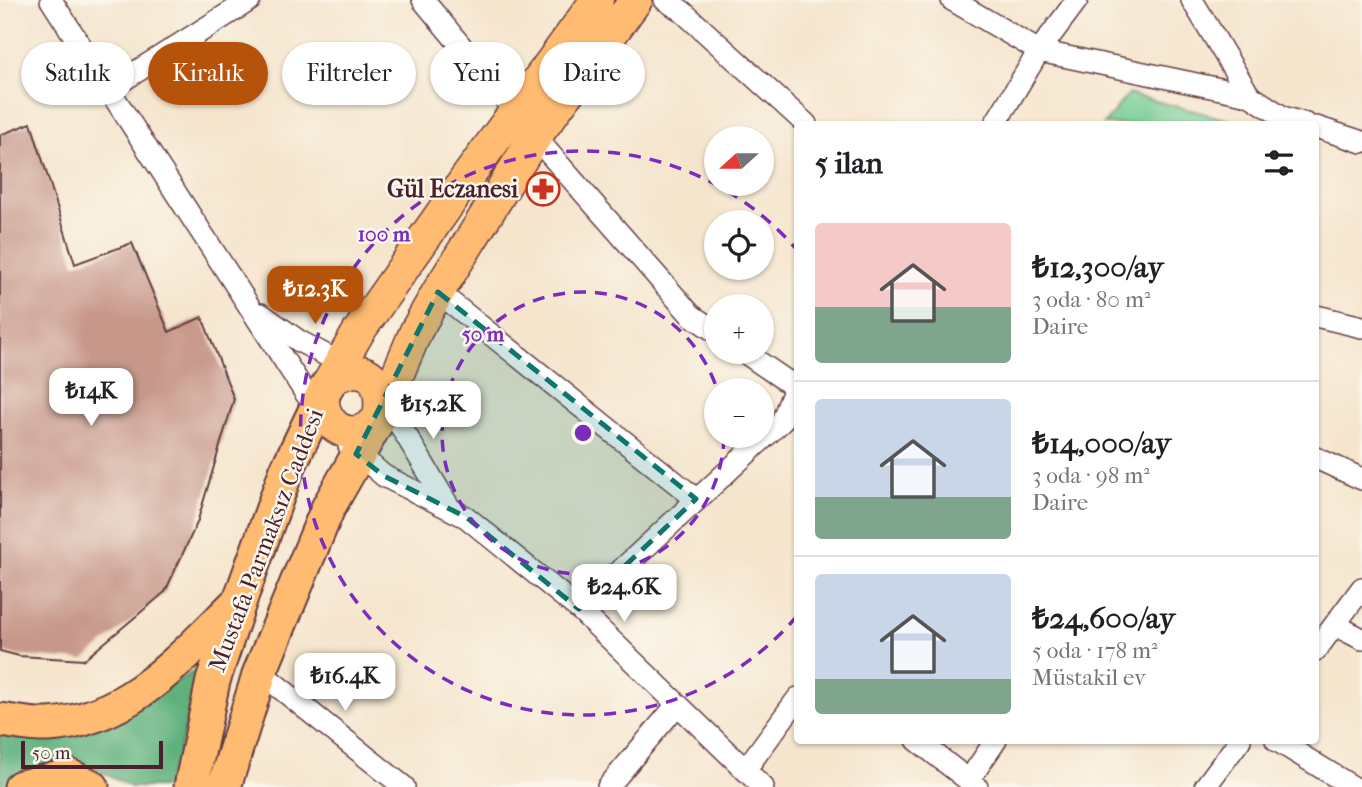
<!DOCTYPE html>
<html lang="tr">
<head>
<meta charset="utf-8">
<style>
  :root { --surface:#fff; --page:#f6f6f6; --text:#202124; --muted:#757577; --line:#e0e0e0; --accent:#b45309 }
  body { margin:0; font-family:"IM FELL French Canon",serif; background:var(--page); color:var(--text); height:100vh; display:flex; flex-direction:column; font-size:26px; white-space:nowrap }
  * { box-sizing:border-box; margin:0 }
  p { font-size:23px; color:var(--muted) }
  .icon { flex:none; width:38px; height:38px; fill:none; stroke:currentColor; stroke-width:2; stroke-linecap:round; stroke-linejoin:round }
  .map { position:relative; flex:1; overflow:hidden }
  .drawer { position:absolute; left:794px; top:121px; width:525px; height:623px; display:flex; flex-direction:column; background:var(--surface); border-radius:7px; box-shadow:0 2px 5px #0004 }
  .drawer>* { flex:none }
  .banner { position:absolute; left:21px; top:42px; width:665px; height:63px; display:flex; gap:14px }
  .needle { width:46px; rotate:249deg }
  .fabs { position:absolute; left:704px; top:126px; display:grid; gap:14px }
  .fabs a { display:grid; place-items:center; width:70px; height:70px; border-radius:50%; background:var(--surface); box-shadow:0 2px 5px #0004; font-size:35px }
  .scale { position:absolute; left:21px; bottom:18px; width:142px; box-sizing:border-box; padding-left:7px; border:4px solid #4a1f2b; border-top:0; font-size:19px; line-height:24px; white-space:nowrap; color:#4a1f2b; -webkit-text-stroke:5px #fbf7ec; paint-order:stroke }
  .price { position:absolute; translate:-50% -60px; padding:0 16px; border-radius:14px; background:#fff; color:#222; font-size:23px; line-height:46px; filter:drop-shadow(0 2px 4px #0008) }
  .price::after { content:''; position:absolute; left:50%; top:42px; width:21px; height:16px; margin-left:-10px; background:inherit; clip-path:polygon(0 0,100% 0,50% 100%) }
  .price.active { background:var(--accent); color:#fff }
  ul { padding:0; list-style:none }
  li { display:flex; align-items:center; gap:21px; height:175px; padding:0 21px }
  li+li { border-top:2px solid var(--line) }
  li span { display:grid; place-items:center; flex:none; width:196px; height:140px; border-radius:7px; color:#555 }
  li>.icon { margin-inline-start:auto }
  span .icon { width:84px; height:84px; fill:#fffc; stroke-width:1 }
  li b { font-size:30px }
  h2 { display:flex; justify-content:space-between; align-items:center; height:84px; padding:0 21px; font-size:30px }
  .pill { padding:0 24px; border-radius:32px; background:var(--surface); box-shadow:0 2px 5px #0004; font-size:24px; line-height:63px }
  .pill.active { background:var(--accent); color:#fff }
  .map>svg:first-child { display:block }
  .green { fill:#73cc93; stroke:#5e765f; stroke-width:2 }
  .forest { fill:#5eb07d; stroke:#546854; stroke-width:2 }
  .building { fill:#c7988a }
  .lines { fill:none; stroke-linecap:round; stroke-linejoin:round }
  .minor-casing { stroke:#643d43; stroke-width:24 }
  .primary-casing { stroke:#643d43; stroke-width:35 }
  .trunk-casing { stroke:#643d43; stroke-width:37 }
  .minor { stroke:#fff; stroke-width:21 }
  .primary { stroke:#ffbb71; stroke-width:32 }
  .trunk { stroke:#ffbb71; stroke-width:33 }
  .marked { fill:#0f766e; fill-opacity:0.2; stroke:#0f766e; stroke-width:5; stroke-dasharray:14 9; stroke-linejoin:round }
  .ring { fill:none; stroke:#7b2cbf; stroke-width:3.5; stroke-dasharray:12 9 }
  .labels { text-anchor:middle; stroke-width:5; stroke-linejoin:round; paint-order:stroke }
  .poi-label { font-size:24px; font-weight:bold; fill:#4a1f2b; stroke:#fbf7ec; text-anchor:end }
  .street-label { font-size:24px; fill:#4a1f2b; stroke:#fbf7ec }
  .centre { fill:#7b2cbf; stroke:#fbf7ec; stroke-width:3.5 }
  .ring-label { font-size:21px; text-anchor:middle; font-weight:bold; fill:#7b2cbf; stroke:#fbf7ec; stroke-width:5; stroke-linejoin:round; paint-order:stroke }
</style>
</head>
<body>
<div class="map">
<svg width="1362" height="787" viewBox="0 0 1362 787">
  <rect width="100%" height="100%" fill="#fbf7ec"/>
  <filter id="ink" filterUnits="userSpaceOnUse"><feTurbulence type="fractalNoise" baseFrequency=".0143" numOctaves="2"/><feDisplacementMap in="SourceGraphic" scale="14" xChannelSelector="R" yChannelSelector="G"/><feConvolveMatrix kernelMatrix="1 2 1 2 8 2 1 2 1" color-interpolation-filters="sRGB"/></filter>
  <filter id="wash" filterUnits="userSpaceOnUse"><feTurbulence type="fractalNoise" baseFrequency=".00686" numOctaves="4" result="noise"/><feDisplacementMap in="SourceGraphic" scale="28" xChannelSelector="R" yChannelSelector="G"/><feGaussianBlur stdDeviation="1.57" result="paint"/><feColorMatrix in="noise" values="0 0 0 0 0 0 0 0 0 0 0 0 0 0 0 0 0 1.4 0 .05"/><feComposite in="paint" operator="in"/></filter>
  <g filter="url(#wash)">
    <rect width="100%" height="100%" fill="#f5e5cd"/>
    <path class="green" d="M1128,94L1245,124H1104Z"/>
    <path class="forest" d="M201,667L170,787H131L96,769L66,763L11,787H0V728L123,713Z"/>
    <g id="blocks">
      <path class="building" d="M31,123L75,264L132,243L169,332L202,317L234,399L197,523L165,592L84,660L19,656L0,651V135Z"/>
    </g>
  </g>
  <g filter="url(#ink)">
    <use href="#blocks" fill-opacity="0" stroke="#643d43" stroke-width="2"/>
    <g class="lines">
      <defs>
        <path id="minor" d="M51,0L306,394L322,414
          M423,0L514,110
          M665,0L682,11L806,124
          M952,0L1039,51L1249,95L1283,117L1306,124
          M1192,0L1249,95
          M109,89L250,0
          M995,124L1039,51L1077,0
          M1316,127L1362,142
          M535,137L691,315L716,332
          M438,292L696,499
          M261,314L299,341L350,368
          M1316,316L1362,327
          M744,352L798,389
          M382,395L449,507
          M349,446L384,476L466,517L579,609L763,787
          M1316,458L1362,479
          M579,609L782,421L798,380
          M1335,625L1362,639
          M1316,650L1362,588
          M260,672L404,787
          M917,740L977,787
          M1276,740L1353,787
          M745,770L798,698
          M969,780L996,740
          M608,787L676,706
          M1205,787L1240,740"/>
        <path id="primary" d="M327,386L359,331L468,176L597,0
          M379,418C383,395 378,364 346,373C296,386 337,464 379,418L416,331L438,292L535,137L636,0"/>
        <path id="trunk" d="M0,720C16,722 33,726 49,725C129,720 182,657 236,604
          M21,787L69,776L92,787
          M191,787L213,681L240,600L286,472L327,386
          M224,787L260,672L328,508L379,418"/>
      </defs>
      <use href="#minor" class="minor-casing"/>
      <use href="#primary" class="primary-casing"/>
      <use href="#trunk" class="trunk-casing"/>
      <use href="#minor" class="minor"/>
      <use href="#primary" class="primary"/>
      <use href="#trunk" class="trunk"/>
    </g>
  </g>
  <path class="marked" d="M438,292L696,499L579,609L466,517L384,476L356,454Z"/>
  <g class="ring">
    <path d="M724 437A141 141 0 1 1 717 389"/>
    <path d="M797 616A282 282 0 1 1 797 250"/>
  </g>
  <defs>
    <symbol id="pharmacy-ring" viewBox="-11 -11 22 22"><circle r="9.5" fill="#fbf7ec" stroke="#c8321e" stroke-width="1.5"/><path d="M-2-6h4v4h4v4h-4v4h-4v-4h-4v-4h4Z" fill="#c8321e"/></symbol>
  </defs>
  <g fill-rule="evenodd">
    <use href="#pharmacy-ring" x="524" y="170" width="38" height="38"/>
  </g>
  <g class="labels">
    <g class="poi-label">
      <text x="518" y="197">Gül Eczanesi</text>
    </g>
    <g class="street-label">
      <text transform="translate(266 540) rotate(-69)" y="8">Mustafa Parmaksız Caddesi</text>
    </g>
  </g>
  <circle cx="583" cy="433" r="10" class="centre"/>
  <g class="ring-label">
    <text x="384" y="241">100 m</text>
    <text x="483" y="341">50 m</text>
  </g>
</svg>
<div class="fabs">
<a><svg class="needle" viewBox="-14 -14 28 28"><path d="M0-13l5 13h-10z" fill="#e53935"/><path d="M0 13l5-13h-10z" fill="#757577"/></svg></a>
<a><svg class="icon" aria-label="locate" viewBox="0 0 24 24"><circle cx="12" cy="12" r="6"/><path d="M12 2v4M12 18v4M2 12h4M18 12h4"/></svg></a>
<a>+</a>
<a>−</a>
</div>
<div class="scale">50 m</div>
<b class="price active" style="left:315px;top:326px">₺12.3K</b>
<b class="price" style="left:91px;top:428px">₺14K</b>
<b class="price" style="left:433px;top:441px">₺15.2K</b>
<b class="price" style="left:624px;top:624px">₺24.6K</b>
<b class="price" style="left:345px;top:713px">₺16.4K</b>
<div class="banner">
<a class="pill">Satılık</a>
<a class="pill active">Kiralık</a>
<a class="pill">Filtreler</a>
<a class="pill">Yeni</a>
<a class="pill">Daire</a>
</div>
<section class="drawer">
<h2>5 ilan<svg class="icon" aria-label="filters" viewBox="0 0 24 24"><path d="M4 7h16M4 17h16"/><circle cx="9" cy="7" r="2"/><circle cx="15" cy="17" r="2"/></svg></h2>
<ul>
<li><span style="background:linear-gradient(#f6c9c9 60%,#7fa58c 0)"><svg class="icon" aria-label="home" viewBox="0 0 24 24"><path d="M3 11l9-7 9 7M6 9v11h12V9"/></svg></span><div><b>₺12,300/ay</b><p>3 oda · 80 m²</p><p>Daire</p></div></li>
<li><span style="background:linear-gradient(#c9d6e8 70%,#7fa58c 0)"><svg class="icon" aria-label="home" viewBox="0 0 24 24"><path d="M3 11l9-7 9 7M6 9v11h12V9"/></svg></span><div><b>₺14,000/ay</b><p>3 oda · 98 m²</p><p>Daire</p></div></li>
<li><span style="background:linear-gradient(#c9d6e8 75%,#7fa58c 0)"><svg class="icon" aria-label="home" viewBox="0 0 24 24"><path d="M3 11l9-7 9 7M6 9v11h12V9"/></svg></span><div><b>₺24,600/ay</b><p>5 oda · 178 m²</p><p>Müstakil ev</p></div></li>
</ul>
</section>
</div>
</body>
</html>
